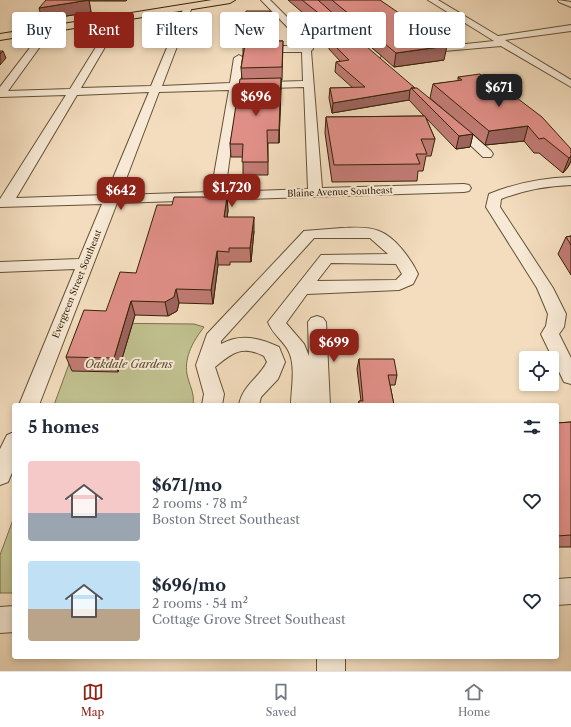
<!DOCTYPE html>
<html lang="en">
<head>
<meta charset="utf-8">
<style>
  :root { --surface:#fff; --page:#f2f2f3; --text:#1f2937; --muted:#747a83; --line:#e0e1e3; --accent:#8f2418 }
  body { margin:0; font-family:"Libre Caslon Text",serif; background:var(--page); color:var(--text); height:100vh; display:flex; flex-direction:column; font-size:15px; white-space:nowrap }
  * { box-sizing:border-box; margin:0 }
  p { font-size:13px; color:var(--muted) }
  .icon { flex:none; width:22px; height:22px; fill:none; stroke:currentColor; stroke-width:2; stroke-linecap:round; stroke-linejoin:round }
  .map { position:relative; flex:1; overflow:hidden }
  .panel { position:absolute; left:12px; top:403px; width:547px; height:256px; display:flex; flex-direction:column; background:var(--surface); border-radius:4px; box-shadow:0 2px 6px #0003 }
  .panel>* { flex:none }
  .guide { position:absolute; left:12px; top:12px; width:547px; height:36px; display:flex; gap:8px }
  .controls { position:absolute; left:519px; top:351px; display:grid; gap:8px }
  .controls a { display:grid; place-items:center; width:40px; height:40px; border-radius:4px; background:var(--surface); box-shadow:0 2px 6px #0003; font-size:20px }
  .price { position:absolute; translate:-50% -34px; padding:0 9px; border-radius:8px; background:var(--accent); color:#fff; font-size:13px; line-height:26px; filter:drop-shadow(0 1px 2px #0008) }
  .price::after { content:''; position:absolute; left:50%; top:24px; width:12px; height:9px; margin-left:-6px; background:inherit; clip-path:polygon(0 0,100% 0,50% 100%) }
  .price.selected { background:#222; color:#fff }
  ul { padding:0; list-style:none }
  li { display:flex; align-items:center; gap:12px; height:100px; padding:0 16px }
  li span { display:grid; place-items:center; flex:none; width:112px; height:80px; border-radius:4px; color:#555 }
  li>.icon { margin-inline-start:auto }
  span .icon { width:48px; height:48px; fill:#fffc; stroke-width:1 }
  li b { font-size:17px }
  h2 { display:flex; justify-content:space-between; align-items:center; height:48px; padding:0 16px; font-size:17px }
  .chip { padding:0 14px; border-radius:4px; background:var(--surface); box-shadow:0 2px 6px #0003; font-size:14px; line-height:36px }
  .chip.selected { background:var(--accent); color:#fff }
  .tab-bar { display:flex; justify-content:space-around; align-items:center; height:56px; border-top:1px solid var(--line); background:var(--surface); font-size:11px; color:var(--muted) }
  .tab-bar a { display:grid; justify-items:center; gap:2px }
  .tab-bar .selected { color:var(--accent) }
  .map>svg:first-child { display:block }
  .green { fill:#c0bf8e; stroke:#7a714a }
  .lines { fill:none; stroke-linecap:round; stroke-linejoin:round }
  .minor-casing { stroke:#645235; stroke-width:2 }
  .major-casing { stroke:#352307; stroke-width:2 }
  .minor { fill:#f7e9d5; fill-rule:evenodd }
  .major { fill:#f3ddbe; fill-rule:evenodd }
  .wall { fill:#c17b74; stroke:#352307 }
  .shaded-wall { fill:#9d645e; stroke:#352307 }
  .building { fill:#e08f87; stroke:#352307 }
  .labels { text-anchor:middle; stroke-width:4; stroke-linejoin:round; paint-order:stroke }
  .far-street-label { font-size:9px; fill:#352307; stroke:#f7e9d5 }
  .park-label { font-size:11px; font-style:italic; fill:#584a29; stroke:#f7e9d5 }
</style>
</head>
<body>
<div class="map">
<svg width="571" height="671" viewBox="0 0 571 671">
  <rect width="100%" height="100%" fill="#f3ddbe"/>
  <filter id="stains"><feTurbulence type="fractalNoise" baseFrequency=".005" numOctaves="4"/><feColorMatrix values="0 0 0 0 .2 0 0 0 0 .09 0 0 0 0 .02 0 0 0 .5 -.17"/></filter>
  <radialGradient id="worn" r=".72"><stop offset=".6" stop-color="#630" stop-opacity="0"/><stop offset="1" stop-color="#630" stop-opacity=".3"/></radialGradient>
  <path class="green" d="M84,323L194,324L204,327C194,340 184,356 187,374C189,385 195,393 193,405H54Z
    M14,517V593H0V555Z"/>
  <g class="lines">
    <defs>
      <path id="minor" d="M261,0H270L295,25L352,41L306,0H315L381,56L379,58H373L360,47L303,32L311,40L313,49L311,51L322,188L464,184L469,185L471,188L469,191L464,192L117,203L39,405H19L75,269L0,272V262L79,259L102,204L0,207V199L66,95L0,97V87L45,28L48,27L52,30L8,91L70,89L114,18L118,15L122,18L81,88L151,86L184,7L188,5L192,7L162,86L230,83L234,58L239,55L244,58L240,83L303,81L302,52H263L258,49L263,46H302L301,41ZM304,87L308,189L225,192L239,89ZM229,90L211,192L120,195L159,92ZM149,92L106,195L16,198L77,95Z
        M428,0H438L498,36L571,25V31L505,40L571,80V87L501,46L444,51L442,49L447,46L494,41Z
        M558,0L571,2V7L559,2Z
        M453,120L457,121L491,151L493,154L491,157H483L449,125L447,123Z
        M571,177V185C547,186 524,190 501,199L500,207L553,288L566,314L564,327L559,334L571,358V384L564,382L541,334L546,326L548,314L537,288L486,207L489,194C516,183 543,178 571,177Z
        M342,228C353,228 367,226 379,231C395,237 411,259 418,274L413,284L399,290L307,294L286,323L304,344L309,356L308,322L311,318L317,316L323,318L326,322L330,405H291C291,390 296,367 289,352C284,341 273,335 268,322L321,255L388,254L370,238H314L221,341V344C241,333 259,338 279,347L285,362L278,379L261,397L259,405H239C242,386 259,378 267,362L264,356C242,345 233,352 215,367L224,394L222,405H202L204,394L196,365L207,334L304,231ZM331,263L396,264L402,274L396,280L317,281Z
        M14,432V468L8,482L0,485V449L7,435Z
        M571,578V604L557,605V579Z
        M14,606V632L0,633V607Z
        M317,657H345V671H317Z"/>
      <path id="major" d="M212,0H235L230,3L0,40V34Z"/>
    </defs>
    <use href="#minor" class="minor-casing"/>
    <use href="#major" class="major-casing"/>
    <use href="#minor" class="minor"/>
    <use href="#major" class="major"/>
  </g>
  <path class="wall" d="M46,0H127L126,1H89L91,12L42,20Z
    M288,0H380L444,60L394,67L346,25L345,37L415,88L472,134L430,98L433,84L458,81V77L571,149V161L568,167L563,173L539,153H534L524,141L485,145L473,134L470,147L456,149L426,118L435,139L431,156H426L423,171H418L417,181L332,182L325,133L326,117L424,116L409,100L332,113L329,98L330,88H353L335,72L336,62L340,61L329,49V40L340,38V36L325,32Z
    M270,23L268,41H283L282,80H281L279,143H268V175H243V157H231L230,144L242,79L241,68L243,54V43Z
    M227,197L228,211L227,217L254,231L251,262H230V265H218L213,304L179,303L177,311L168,316L135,315L118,372L72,371L66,357L106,311L136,273Z
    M571,236V275L558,254L566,237Z
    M359,359L397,375L395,385H390L394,405H358L359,401H361L357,369Z
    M571,422V547H557V423Z"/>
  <path class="shaded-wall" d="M89,0L91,12L42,20L39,8Z
    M270,11V23L268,44V32Z
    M262,32V45L256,37Z
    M447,46L444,60L394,67L396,53Z
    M3,51L6,58L0,65V54Z
    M281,78V89L279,143V130Z
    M410,90L409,100L332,113L333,103Z
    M528,126L524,141L485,145L489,131Z
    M473,134L470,147L456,149L459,136Z
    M571,156V161L568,167L563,173L569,158Z
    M227,197L228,211L225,230L224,217Z
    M254,217V231L251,262L250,248Z
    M217,251L218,265L213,304L211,290Z
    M176,289L179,303L177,311L168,316L165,302Z
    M131,301L135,315L118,372L114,358Z"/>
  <path class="building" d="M46,0H89L39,8Z
    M302,0H318L346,25L326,19Z
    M332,0H380L447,46L396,53Z
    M246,11H270L268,32H262L256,37L263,41H283L282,67L241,68L245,45L243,43Z
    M340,35L360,41L415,88H411L410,90L333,103L330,88L365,87L336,62L349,60L329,40L343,38Z
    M0,51H3L0,54Z
    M480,74L483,77L488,76L542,117L571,149V156L569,158L544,138L539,139L528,126L489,131L433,84L462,80L458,77Z
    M281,78L279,130H267L268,162H242L243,144H230L240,79Z
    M411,88H417L473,134L459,136Z
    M425,116L435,139H421L427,154H416L420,164L334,165L326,117Z
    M174,197H227L224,217H254L250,248H229V252L217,251L211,290L176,289L174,297L165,302L131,301L114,358L66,357L84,310L106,311L120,272L136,273L157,205H172Z
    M571,236V245L566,237Z
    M359,359H394L397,375H388L394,405H359V401H363Z
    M571,422V535L557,536V423Z"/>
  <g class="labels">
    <g class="far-street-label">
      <text transform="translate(340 192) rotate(-2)" y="3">Blaine Avenue Southeast</text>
      <text transform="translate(77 284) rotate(-68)" y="3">Evergreen Street Southeast</text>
    </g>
    <g class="park-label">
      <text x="129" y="368">Oakdale Gardens</text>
    </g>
  </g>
  <rect width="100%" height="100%" filter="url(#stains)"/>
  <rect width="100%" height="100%" fill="url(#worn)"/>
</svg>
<div class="controls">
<a><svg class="icon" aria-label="locate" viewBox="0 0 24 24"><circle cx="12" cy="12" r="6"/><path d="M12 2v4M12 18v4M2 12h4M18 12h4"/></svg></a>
</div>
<b class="price selected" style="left:499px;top:108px">$671</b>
<b class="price" style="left:256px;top:117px">$696</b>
<b class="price" style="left:232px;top:208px">$1,720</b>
<b class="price" style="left:121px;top:211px">$642</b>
<b class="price" style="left:334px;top:363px">$699</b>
<div class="guide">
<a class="chip">Buy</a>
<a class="chip selected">Rent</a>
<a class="chip">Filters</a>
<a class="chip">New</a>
<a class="chip">Apartment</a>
<a class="chip">House</a>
</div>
<section class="panel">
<h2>5 homes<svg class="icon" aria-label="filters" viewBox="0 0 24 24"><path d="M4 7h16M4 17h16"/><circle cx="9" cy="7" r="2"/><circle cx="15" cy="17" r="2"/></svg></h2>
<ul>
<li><span style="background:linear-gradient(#f6c9c9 65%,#9aa5b1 0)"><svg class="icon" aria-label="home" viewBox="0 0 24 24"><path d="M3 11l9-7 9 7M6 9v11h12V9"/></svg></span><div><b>$671/mo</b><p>2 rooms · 78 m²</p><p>Boston Street Southeast</p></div><svg class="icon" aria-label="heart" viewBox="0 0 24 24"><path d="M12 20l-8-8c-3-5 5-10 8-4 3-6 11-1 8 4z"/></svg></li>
<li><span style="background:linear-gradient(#bfe0f5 60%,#b9a48a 0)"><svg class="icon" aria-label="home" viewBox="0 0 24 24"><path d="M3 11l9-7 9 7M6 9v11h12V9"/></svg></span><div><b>$696/mo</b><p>2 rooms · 54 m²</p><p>Cottage Grove Street Southeast</p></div><svg class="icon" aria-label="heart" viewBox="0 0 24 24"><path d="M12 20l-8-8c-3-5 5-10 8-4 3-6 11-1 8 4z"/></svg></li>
</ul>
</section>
</div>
<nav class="tab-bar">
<a class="selected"><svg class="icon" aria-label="map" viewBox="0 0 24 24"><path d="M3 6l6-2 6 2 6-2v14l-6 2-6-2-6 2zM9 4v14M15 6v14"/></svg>Map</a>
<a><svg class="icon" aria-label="saved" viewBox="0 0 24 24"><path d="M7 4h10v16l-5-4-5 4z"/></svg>Saved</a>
<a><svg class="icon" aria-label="home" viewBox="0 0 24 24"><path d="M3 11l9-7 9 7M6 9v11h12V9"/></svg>Home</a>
</nav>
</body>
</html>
